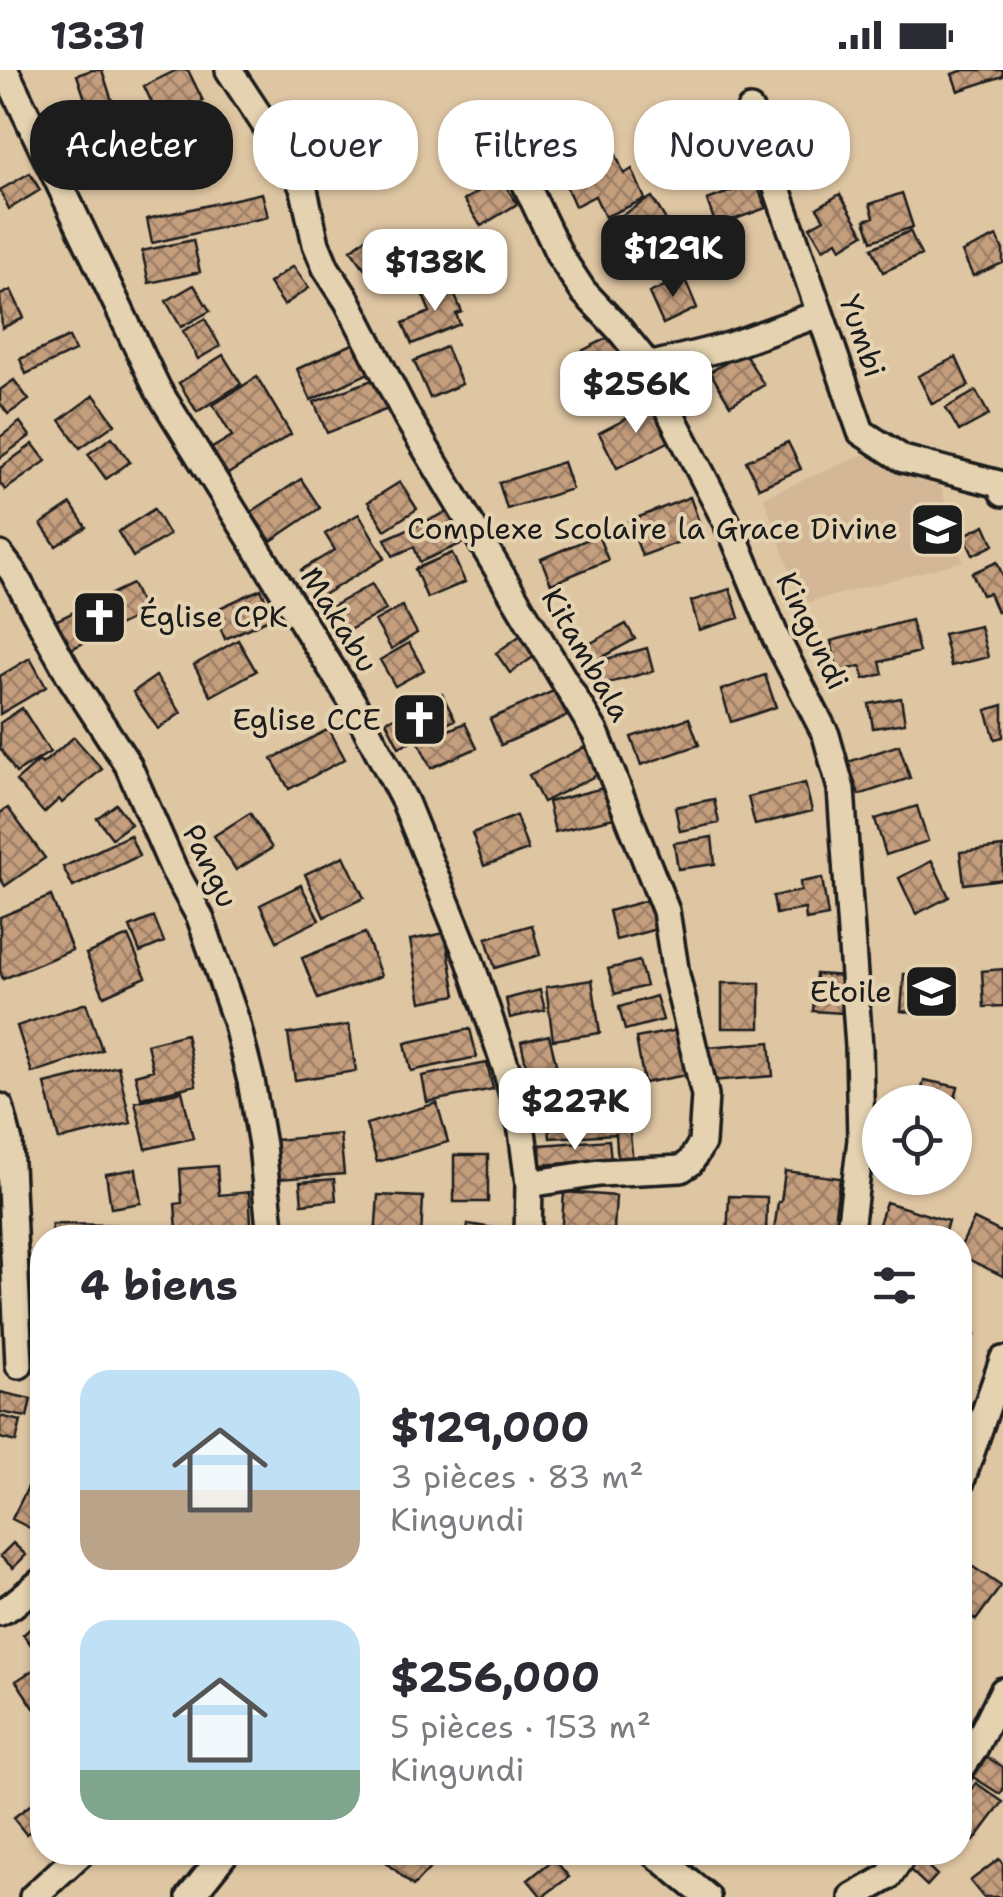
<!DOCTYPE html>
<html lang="fr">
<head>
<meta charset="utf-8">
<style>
  :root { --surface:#fff; --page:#f2f2f3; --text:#2b2b33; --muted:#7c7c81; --accent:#1c1c1c }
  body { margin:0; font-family:"Shantell Sans",sans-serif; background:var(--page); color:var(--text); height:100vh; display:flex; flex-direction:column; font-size:38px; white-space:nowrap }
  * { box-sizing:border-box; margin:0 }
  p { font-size:32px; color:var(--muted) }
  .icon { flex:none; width:55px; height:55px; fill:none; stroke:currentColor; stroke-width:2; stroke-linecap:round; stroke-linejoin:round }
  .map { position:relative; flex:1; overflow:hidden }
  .sheet { position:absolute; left:30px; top:1155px; width:942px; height:640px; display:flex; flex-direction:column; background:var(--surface); border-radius:40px; box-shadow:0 2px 8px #0004 }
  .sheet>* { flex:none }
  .banner { position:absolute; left:30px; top:30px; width:945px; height:90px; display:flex; gap:20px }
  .fabs { position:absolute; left:862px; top:1015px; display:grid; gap:20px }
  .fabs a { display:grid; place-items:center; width:110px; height:110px; border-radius:50%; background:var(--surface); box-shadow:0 2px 8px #0004; font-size:50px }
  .price { position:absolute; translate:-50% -85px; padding:0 22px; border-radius:20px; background:#fff; color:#222; font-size:32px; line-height:65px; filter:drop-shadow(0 2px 5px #0008) }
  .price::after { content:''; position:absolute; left:50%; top:60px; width:30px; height:22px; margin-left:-15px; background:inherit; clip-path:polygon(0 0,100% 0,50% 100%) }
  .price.on { background:var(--accent); color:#fff }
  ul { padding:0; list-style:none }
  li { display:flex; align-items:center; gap:30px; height:250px; padding:0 50px }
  li span { display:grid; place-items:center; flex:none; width:280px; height:200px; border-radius:30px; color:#555 }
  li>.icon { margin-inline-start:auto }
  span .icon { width:120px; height:120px; fill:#fffc; stroke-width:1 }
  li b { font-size:42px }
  h2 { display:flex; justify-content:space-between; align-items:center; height:120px; padding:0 50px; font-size:42px }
  .chip { padding:0 35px; border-radius:40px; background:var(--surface); box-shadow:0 2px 8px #0004; font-size:35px; line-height:90px }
  .chip.on { background:var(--accent); color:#fff }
  .status { display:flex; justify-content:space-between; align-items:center; height:70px; padding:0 50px; background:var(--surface); direction:ltr }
  .status svg { height:28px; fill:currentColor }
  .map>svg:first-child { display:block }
  .built { fill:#d3b796 }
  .building { fill:url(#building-cross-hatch); stroke:#1c1c1c; stroke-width:2.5 }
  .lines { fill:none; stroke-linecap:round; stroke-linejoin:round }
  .minor-casing { stroke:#1c1c1c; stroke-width:32 }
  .minor { stroke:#e4d2b0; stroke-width:25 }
  .labels { text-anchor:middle; stroke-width:8; stroke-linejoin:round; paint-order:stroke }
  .street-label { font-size:30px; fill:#1c1c1c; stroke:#e4d2b0 }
  .poi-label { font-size:30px; fill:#1c1c1c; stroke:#e4d2b0; text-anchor:end }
</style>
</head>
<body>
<div class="status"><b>13:31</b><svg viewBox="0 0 49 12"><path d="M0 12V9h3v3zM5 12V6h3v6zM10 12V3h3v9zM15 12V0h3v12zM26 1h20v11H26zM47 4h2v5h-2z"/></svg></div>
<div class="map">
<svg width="1003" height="1827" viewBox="0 0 1003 1827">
  <defs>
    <pattern id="building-cross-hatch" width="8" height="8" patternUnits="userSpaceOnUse" patternTransform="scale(2.5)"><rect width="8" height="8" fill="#c49e7d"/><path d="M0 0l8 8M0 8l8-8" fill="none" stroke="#9e8066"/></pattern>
  </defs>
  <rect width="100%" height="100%" fill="#dfc6a3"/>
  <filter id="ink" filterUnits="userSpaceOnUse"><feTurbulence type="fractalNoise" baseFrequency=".01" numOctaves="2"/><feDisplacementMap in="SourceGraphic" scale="20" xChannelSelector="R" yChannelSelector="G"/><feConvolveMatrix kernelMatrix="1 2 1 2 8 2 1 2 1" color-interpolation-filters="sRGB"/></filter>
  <g filter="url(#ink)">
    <path class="built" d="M872,381L938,407L963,491L801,534L764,427Z"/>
    <path class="building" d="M92,0H102L113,34L89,41L77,5Z
      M177,0H188L203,31L161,52L144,16Z
      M964,0H1003V6L958,21L952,4Z
      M826,40L846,88L823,98L803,49Z
      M711,59L723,91L675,109L663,77Z
      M616,85L624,104L632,99L645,129L605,147L595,126L575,136L563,109Z
      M30,103L40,120L9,139L0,120Z
      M501,108L517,134L481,156L464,130Z
      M756,112L766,138L716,156L707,130Z
      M262,123L268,147L152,173L147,149Z
      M902,123L913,157L872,171L865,150L874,147L870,134Z
      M840,124L864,164L841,178L837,171L823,179L810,157L824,149L817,138Z
      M652,127L666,150L652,159L665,180L637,197L622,172L626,170L614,150Z
      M910,161L921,185L883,202L872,178Z
      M370,165L385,184L365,199L351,180Z
      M997,166L1003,180V193L973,206L962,182Z
      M193,170L200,202L149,213L142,181Z
      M293,196L309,218L284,235L269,213Z
      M684,207L697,238L663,254L649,223Z
      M449,212L462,242L456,244L460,254L412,274L403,253L430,242L422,223Z
      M194,215L210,241L181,257L166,231Z
      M11,220L24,248L2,258L0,225Z
      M205,249L220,276L198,289L183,261Z
      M619,262L632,289L587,312L574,285Z
      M69,267L75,281L26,304L20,289Z
      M355,273L369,303L311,330L297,299Z
      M446,277L462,314L430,328L414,291Z
      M744,282L764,315L730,335L710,302Z
      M223,285L241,314L197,342L179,313Z
      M956,287L969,316L932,334L918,306Z
      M257,307L291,364L220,409L204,383L232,366L213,335Z
      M377,308L388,339L327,363L314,332Z
      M14,310L29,330L8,344L0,333V320Z
      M976,321L989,345L959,361L946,338Z
      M94,325L115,354L80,378L60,350Z
      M655,334L674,369L617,398L599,363Z
      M20,352L30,366L0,388V367Z
      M112,367L130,392L106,409L88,384Z
      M788,372L801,399L759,418L746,391Z
      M33,374L46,391L5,420L0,413V398Z
      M563,392L572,419L507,439L499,413Z
      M301,409L320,438L271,471L251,442Z
      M400,412L417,439L385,460L368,432Z
      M690,427L703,463L642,486L629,451Z
      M71,434L86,457L56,476L41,454Z
      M944,435L946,451L920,456L917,440Z
      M154,439L169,465L133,487L118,462Z
      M454,439L472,469L420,492L414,477L393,486L385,469Z
      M359,444L385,488L318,528L301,500L335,480L325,464Z
      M949,455L951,468L925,472L923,459Z
      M985,455L994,475L973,485L964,465Z
      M598,465L608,490L551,514L541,489Z
      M452,483L465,512L427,528L415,499Z
      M997,492L1003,506V539L997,542L989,523L982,525L972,503Z
      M132,514L145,543L69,580L55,551Z
      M372,514L386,540L347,561L333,536Z
      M261,519L273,547L225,569L213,541Z
      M730,519L739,548L699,560L691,531Z
      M402,536L417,563L391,579L375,551Z
      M911,550L919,582L880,592L883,604L864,609L861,596L838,602L831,571Z
      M626,554L635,569L588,595L580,579Z
      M980,556L988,587L951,596L943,564Z
      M521,565L535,586L510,603L496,583Z
      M238,570L256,601L211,626L194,595Z
      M409,573L424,600L395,616L380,590Z
      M647,578L653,601L605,614L599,591Z
      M30,588L46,617L0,644V606Z
      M765,605L776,637L731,652L721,620Z
      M156,606L181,643L158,659L133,622Z
      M556,620L567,646L501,675L490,649Z
      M442,624L455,650L399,677L386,651Z
      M901,628L905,653L873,658L869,634Z
      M1003,635V667L995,669L986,640Z
      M22,638L50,682L16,703L0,678V653Z
      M689,648L699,675L641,695L631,667Z
      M465,653L477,678L431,698L419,673Z
      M329,659L345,689L289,719L272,689Z
      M74,667L102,699L62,733L59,729L44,743L16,711L39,691L42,694Z
      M899,675L910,708L859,725L848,692Z
      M585,677L599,704L543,732L529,705Z
      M805,713L812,741L755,755L748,727Z
      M607,717L614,748L555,762L548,732Z
      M714,729L719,753L680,761L675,737Z
      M116,734L131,754L112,768L97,748Z
      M917,736L928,771L886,785L875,749Z
      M8,738L45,788L5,816L0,808V743Z
      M250,743L272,778L236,800L214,766Z
      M516,746L528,780L484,796L472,763Z
      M130,765L139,786L73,817L63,797Z
      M712,767L715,794L678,799L674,773Z
      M1003,777V809L964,814L960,782Z
      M344,786L364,828L324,847L305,804Z
      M932,791L949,827L916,844L899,808Z
      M822,808L828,846L806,850L805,839L776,844L773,826L801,821L800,812Z
      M301,815L319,850L277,871L260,835Z
      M51,826L72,880L3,909L0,901V847Z
      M652,829L660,858L616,870L609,841Z
      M154,847L164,872L140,882L130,857Z
      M532,855L540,885L495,898L486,868Z
      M365,863L381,906L318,929L302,888Z
      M445,863L456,925L421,932L410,870Z
      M128,866L146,907L104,926L86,884Z
      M639,891L646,916L615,924L608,899Z
      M1003,899V936L984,937L982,901Z
      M816,904L845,906L842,943L813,941Z
      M904,904L957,908L953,946L901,941Z
      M592,910L600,963L553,970L546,917Z
      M722,913H760V958H722Z
      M540,920L545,940L510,948L506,929Z
      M656,926L663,950L625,960L619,937Z
      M86,933L102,980L32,1003L17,956Z
      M349,955L356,1001L295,1010L288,964Z
      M470,959L477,987L411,1001L405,973Z
      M678,960L686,1005L644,1013L636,968Z
      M186,964L196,1015L141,1028L135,1005L153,1000L147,974Z
      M549,965L559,1006L530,1013L521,972Z
      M770,972L773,1006L711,1011L707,977Z
      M487,993L493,1019L427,1032L422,1006Z
      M118,996L131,1053L59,1070L45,1014Z
      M924,1010L958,1017L954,1032H919Z
      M182,1021L193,1068L146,1079L135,1032Z
      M626,1024L633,1093L618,1094L616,1064L550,1068L547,1029Z
      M437,1033L448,1072L377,1092L366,1054Z
      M340,1064L344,1104L279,1109L276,1070Z
      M609,1070L611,1090L541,1095L540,1075Z
      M454,1085H488V1132H454Z
      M217,1096L219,1125L249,1122L252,1168H170V1160L177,1159L175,1134L182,1133L180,1099Z
      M136,1099L141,1133L111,1138L106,1104Z
      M785,1101L840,1108L835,1143L844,1144L841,1168H773L778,1132H781Z
      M334,1109L336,1130L302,1134L300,1112Z
      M564,1122L616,1126L614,1160L595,1159V1168H561Z
      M378,1125L423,1127L421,1168H375Z
      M729,1126L767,1127L766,1168H727Z
      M886,1132L948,1151L943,1168H887L876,1164Z
      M974,1149L1003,1163V1206L960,1185V1178Z
      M52,1154L118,1155V1168H52Z
      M468,1154L500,1159L498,1168H466Z
      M25,1228L42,1230V1273L37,1272L38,1256L22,1254Z
      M960,1257L975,1265L960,1293Z
      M0,1322L31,1329L27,1347L0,1342Z
      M0,1346L21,1351L16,1372L0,1368Z
      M31,1411L42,1417V1464L12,1449Z
      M13,1473L26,1485L13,1498L0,1486Z
      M960,1488L1001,1516L976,1550L960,1539Z
      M42,1548V1588L23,1565Z
      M42,1594V1632L34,1638L16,1611Z
      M987,1687L1003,1697V1720L1000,1724L973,1707Z
      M976,1713L1003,1732L974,1771L960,1761V1734Z
      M42,1726V1772L40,1774L30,1761L26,1764L13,1748Z
      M391,1782H412L430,1798L413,1816L384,1790Z
      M918,1787L937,1805L927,1816L908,1798Z
      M554,1789L569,1807L542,1827L528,1810Z
      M999,1789L1003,1794V1827H983L970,1811Z"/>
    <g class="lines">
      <defs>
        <path id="minor" d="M5,0L158,320L353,633L405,732L470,891L506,998L522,1061L529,1114L528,1168
          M229,0L295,100L304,120L316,174L326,198L348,232L407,347L596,664L666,841L676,905L705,1025L702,1073L690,1093L681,1099L599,1103L529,1114
          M750,40L861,362L903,389L999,414L1003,423
          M494,47L560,186L583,221L619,259L649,296L664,331L734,467L776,568L826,665L841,719L859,977L861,1070L849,1168
          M649,296L729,276L819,244
          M0,485L13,502L70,606L128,695L174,800L200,847L236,951L251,1011L262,1075L271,1168
          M0,1037L9,1072L19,1295
          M960,1414L1003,1290
          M0,1542L11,1536L42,1511
          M960,1700L974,1679L1003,1621
          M653,1782L707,1827
          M33,1827L82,1782
          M190,1827L226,1782
          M853,1827L888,1807L905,1782"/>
      </defs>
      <use href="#minor" class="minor-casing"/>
      <use href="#minor" class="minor"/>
    </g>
  </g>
  <defs>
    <symbol id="school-square" viewBox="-11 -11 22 22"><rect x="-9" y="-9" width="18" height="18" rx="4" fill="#1c1c1c" stroke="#e4d2b0"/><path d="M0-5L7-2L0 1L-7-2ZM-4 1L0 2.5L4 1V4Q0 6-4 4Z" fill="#fff"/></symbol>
    <symbol id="church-square" viewBox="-11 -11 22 22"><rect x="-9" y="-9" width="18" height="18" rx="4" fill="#1c1c1c" stroke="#e4d2b0"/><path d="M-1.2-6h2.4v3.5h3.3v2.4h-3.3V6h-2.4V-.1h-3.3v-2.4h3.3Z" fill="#fff"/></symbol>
  </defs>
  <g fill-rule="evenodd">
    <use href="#school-square" x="906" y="428" width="63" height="63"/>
    <use href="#church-square" x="68" y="516" width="63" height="63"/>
    <use href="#church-square" x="388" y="618" width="63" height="63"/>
    <use href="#school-square" x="900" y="890" width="63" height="63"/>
  </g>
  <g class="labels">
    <g class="street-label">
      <text transform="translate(862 266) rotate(71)" y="10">Yumbi</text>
      <text transform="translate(339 550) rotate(58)" y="10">Makabu</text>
      <text transform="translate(812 561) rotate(64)" y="10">Kingundi</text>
      <text transform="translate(586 585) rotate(60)" y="10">Kitambala</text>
      <text transform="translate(210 796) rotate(64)" y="10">Pangu</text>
    </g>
    <g class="poi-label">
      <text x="898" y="469">Complexe Scolaire la Grace Divine</text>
      <text x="139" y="557" text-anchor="start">Église CPK</text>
      <text x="381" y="660">Eglise CCE</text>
      <text x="892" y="932">Etoile</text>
    </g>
  </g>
</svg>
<div class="fabs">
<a><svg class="icon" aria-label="locate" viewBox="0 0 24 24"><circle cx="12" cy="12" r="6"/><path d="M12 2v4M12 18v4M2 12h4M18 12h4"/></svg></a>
</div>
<b class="price on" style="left:673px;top:230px">$129K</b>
<b class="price" style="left:435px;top:244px">$138K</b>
<b class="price" style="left:636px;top:366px">$256K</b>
<b class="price" style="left:575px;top:1083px">$227K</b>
<div class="banner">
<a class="chip on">Acheter</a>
<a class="chip">Louer</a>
<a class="chip">Filtres</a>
<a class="chip">Nouveau</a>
</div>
<section class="sheet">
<h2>4 biens<svg class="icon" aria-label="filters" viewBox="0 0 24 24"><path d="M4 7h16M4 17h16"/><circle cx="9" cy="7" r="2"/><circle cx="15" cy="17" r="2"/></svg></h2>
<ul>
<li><span style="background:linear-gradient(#bfe0f5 60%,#b9a48a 0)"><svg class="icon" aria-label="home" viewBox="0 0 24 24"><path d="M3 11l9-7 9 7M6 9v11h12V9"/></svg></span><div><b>$129,000</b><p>3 pièces · 83 m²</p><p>Kingundi</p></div></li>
<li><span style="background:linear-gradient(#bfe0f5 75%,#7fa58c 0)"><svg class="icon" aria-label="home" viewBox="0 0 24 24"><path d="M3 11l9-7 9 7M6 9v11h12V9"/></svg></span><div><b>$256,000</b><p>5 pièces · 153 m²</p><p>Kingundi</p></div></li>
</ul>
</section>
</div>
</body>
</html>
